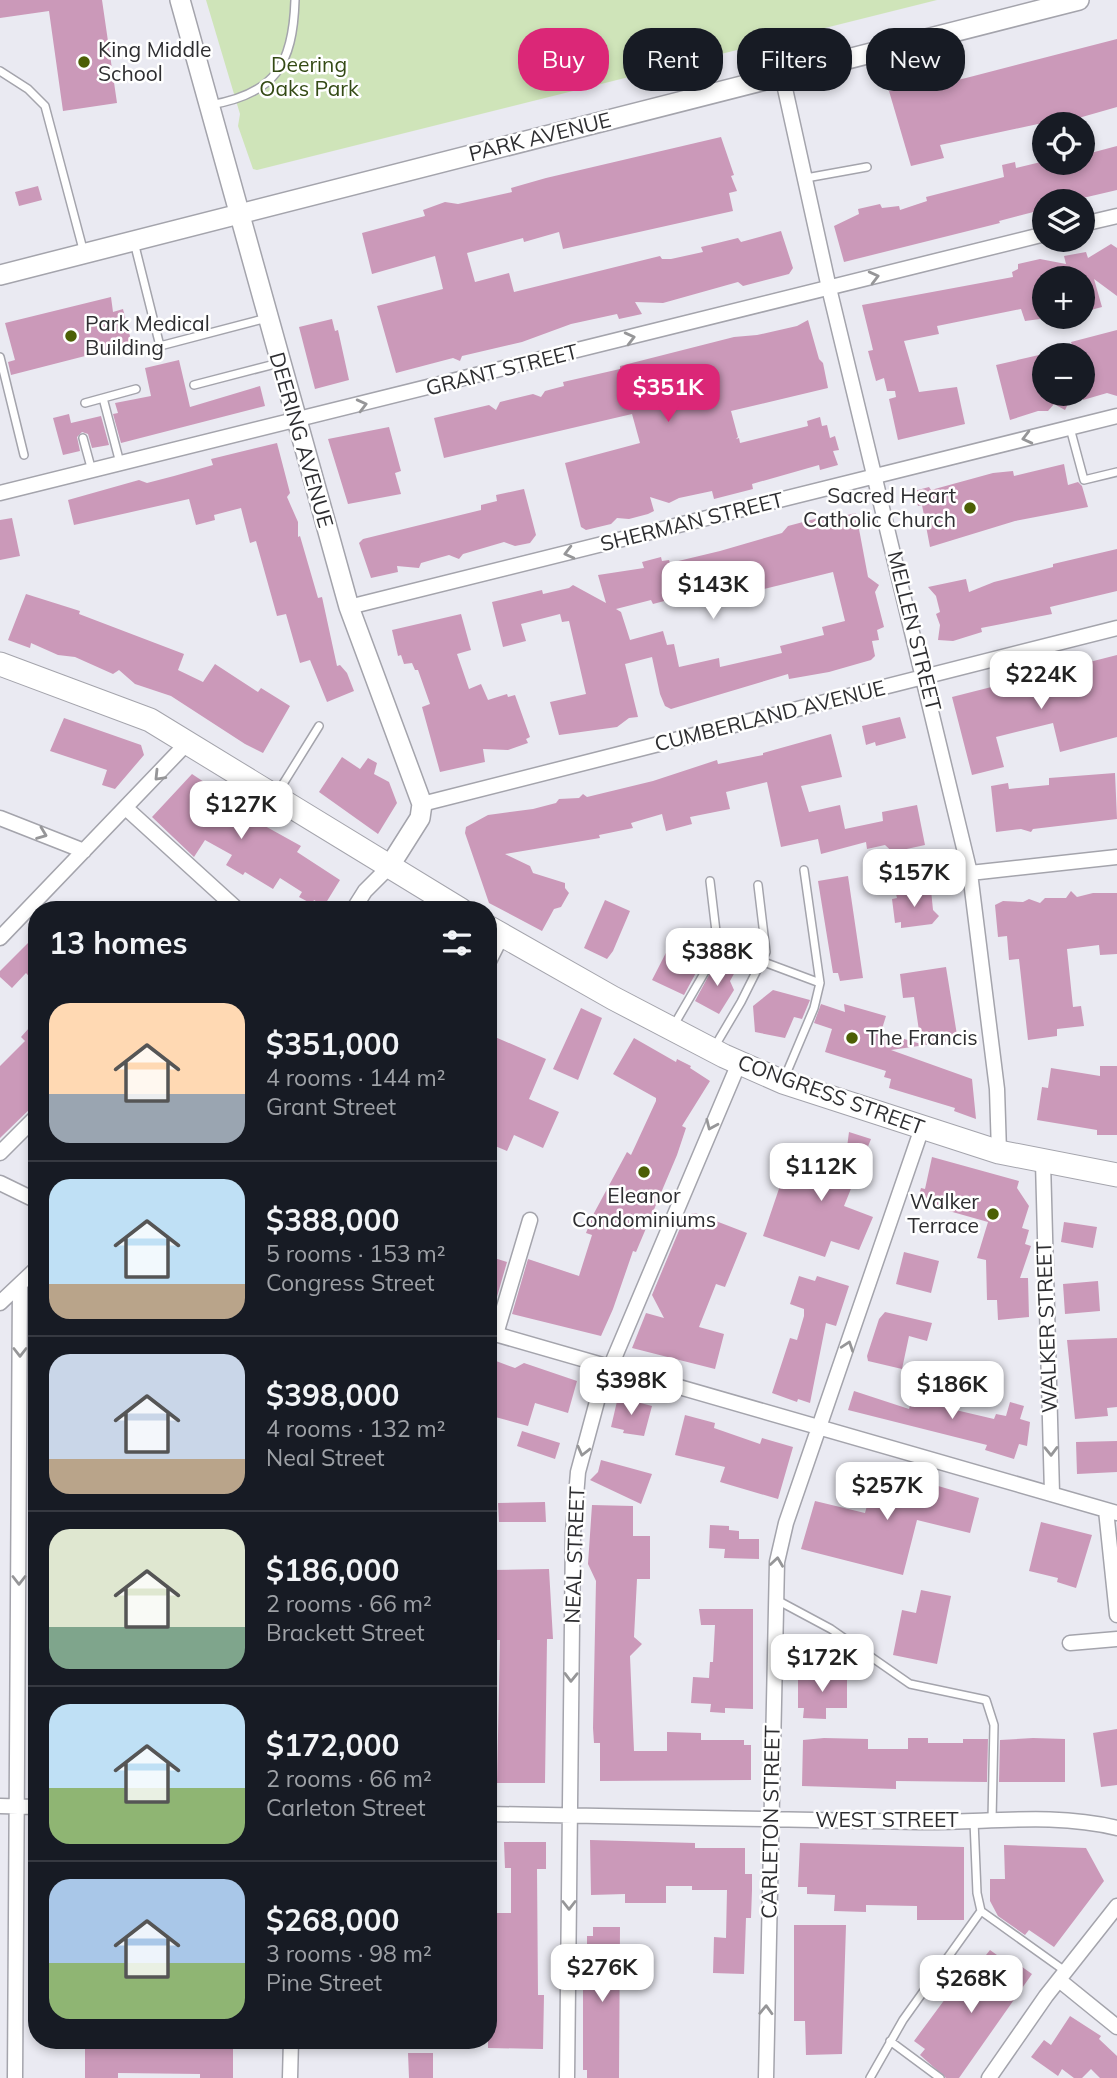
<!DOCTYPE html>
<html lang="en">
<head>
<meta charset="utf-8">
<style>
  :root { --surface:#171b24; --page:#20242c; --text:#f1f3f6; --muted:#9ea1a6; --line:#363941; --accent:#db2777 }
  body { margin:0; font-family:Mulish,sans-serif; background:var(--page); color:var(--text); height:100vh; display:flex; flex-direction:column; font-size:26px; white-space:nowrap }
  * { box-sizing:border-box; margin:0 }
  p { font-size:23px; color:var(--muted) }
  .icon { flex:none; width:38px; height:38px; fill:none; stroke:currentColor; stroke-width:2; stroke-linecap:round; stroke-linejoin:round }
  .map { position:relative; flex:1; overflow:hidden }
  .panel { position:absolute; left:28px; top:901px; width:469px; height:1148px; display:flex; flex-direction:column; background:var(--surface); border-radius:28px; box-shadow:0 4px 10px #0003 }
  .panel>* { flex:none }
  .hud { position:absolute; left:518px; top:28px; width:494px; height:63px; display:flex; gap:14px }
  .fabs { position:absolute; left:1032px; top:112px; display:grid; gap:14px }
  .fabs a { display:grid; place-items:center; width:63px; height:63px; border-radius:50%; background:var(--surface); box-shadow:0 4px 10px #0003; font-size:35px }
  .price { position:absolute; translate:-50% -60px; padding:0 16px; border-radius:14px; background:#fff; color:#222; font-size:23px; line-height:46px; filter:drop-shadow(0 2px 4px #0008) }
  .price::after { content:''; position:absolute; left:50%; top:42px; width:21px; height:16px; margin-left:-10px; background:inherit; clip-path:polygon(0 0,100% 0,50% 100%) }
  .price.current { background:var(--accent); color:#fff }
  ul { padding:0; list-style:none }
  li { display:flex; align-items:center; gap:21px; height:175px; padding:0 21px }
  li+li { border-top:2px solid var(--line) }
  li span { display:grid; place-items:center; flex:none; width:196px; height:140px; border-radius:21px; color:#555 }
  li>.icon { margin-inline-start:auto }
  span .icon { width:84px; height:84px; fill:#fffc; stroke-width:1 }
  li b { font-size:30px }
  h2 { display:flex; justify-content:space-between; align-items:center; height:84px; padding:0 21px; font-size:30px }
  .pill { padding:0 24px; border-radius:28px; background:var(--surface); box-shadow:0 4px 10px #0003; font-size:24px; line-height:63px }
  .pill.current { background:var(--accent); color:#fff }
  .map>svg:first-child { display:block }
  .green { fill:#cfe4b9 }
  .building { fill:#cb99b9; fill-rule:evenodd }
  .lines { fill:none; stroke-linecap:round; stroke-linejoin:round }
  .service-casing { stroke:#a4a4ac; stroke-width:10 }
  .minor-casing { stroke:#a4a4ac; stroke-width:17 }
  .secondary-casing { stroke:#a4a4ac; stroke-width:22 }
  .primary-casing { stroke:#a4a4ac; stroke-width:25 }
  .service { stroke:#fff; stroke-width:7 }
  .minor { stroke:#fff; stroke-width:14 }
  .secondary { stroke:#fff; stroke-width:19 }
  .primary { stroke:#fff; stroke-width:23 }
  .oneway { stroke:#969698 }
  .poi-dot { fill:#4c5f05; stroke:#fff; stroke-width:2.5 }
  .labels { text-anchor:middle; stroke-width:5; stroke-linejoin:round; paint-order:stroke }
  .poi-label { font-size:21px; fill:#2e2e31; stroke:#fff; text-anchor:start }
  .park-label { font-size:21px; fill:#344a15; stroke:#fff }
  .street-label { font-size:21px; fill:#2e2e31; stroke:#fff }
</style>
</head>
<body>
<div class="map">
<svg width="1117" height="2078" viewBox="0 0 1117 2078">
  <rect width="100%" height="100%" fill="#eaeaf2"/>
  <path class="green" d="M206,0H937L257,170L253,169L238,126L240,114Z"/>
  <path class="building" d="M0,0H102L117,103L63,111L49,11L0,18Z
    M1117,39V107L1075,119L1077,124H1038L940,145L944,158L911,166L889,91L926,82L927,87L966,78Z
    M721,137L734,175L731,176L737,191L729,193L733,211L563,249L559,232L524,242L523,238L467,253L475,282L509,273L514,292L660,256L662,259H671L703,252L701,247L738,238L741,242L781,231L793,268L789,274L743,286L738,282L663,303L635,302L642,314L619,319L617,314L571,324L522,342L462,356L460,361L453,358L396,373L377,306L443,289L435,256L372,274L362,233L425,216L423,210L445,202L458,204L512,192L511,188L546,178Z
    M1117,146V190L1070,201H1045V209L999,221L1000,223L844,262L834,226L859,214L858,209L880,204L882,208L899,206L900,210L927,201L926,197L1004,177L1002,165L1015,162L1016,168L1045,161V168L1083,163V155Z
    M38,186L42,200L19,206L15,192Z
    M1111,244L1117,248V296L1094,279L1102,307L1083,312V278H1045V312L1040,311V319L1025,321L1021,309L937,326L939,334L904,341L919,392L957,387L965,424L898,440L889,399L896,397L895,391H887L884,378L876,381L868,351L873,350L862,305L1013,277L1012,272L1018,269V264L1040,259L1066,264L1064,256L1086,252L1088,258Z
    M111,297L113,312L123,309L132,344L11,375L8,362L15,360L5,323Z
    M332,319L335,331L338,330L349,380L315,389L299,327Z
    M808,320L819,359L823,363L828,388L731,411L738,437L736,439L739,438L740,443L808,426L807,421L820,417L822,426L827,425L830,438L835,436L839,450L833,451L838,465L820,470L819,465L752,484L753,489L714,499L712,491L679,498L669,503L650,497L654,511L648,514L629,519L617,518L611,524L586,530L581,527L565,463L640,443L632,414L444,458L434,418L489,405L496,410L500,402L533,394L541,397L545,391L564,386L563,382L620,369V366L734,337L757,335L797,326Z
    M1117,330V396L1107,393L1083,400V355H1075L1071,342Z
    M1039,355L1045,394H1073L1065,410L1054,404L1048,411H1038L1010,420L996,365Z
    M179,360L190,407L260,386L265,406L121,443L113,414L118,413L115,403L151,396L145,368Z
    M69,414L71,423L101,416L109,445L92,448L88,434L82,432L77,437L80,451L63,455L53,418Z
    M389,427L401,471L395,473L401,494L348,504L328,439Z
    M277,443L290,493L287,497L298,522V537L300,536L318,598L322,597L337,666L340,665L347,673L354,691L327,702L310,660L300,663L286,614L277,616L256,541L250,543L241,508L214,515L215,520L196,525L189,499L74,525L68,500L139,480L147,483L174,476L213,465L211,459Z
    M1064,464L1068,485L1078,482L1082,486L1088,507L1015,521L930,547L922,505L918,506L914,491L929,487L931,490L993,473L1013,471L1014,476Z
    M524,489L536,535L530,543L515,546L504,542L463,554L459,559L449,555L421,563L419,568L397,566L398,572L371,578L359,543L363,539L481,510V505L497,501L496,495Z
    M837,513L838,517L856,513L868,577L879,585L875,592L884,627L877,630L879,640L872,641L875,656L871,660L829,672L789,679L788,674L671,709L665,706L660,694L652,657L625,664L638,717L629,718L617,727L559,735L550,702L586,694L569,621L562,622L560,614L521,624L526,641L503,647L492,602L542,590L543,594L569,588L573,585L606,603L598,575L644,568L642,562L661,557L662,561L669,560L670,563L720,551L782,533L788,526ZM833,572L845,621L822,627L824,635L780,646L782,653L720,667L719,658L679,667L674,644L667,645L663,631L630,640L621,612L616,609L651,600L653,604L728,584L730,593L763,585L764,589Z
    M12,518L20,556L0,560V520Z
    M1117,549V591L1050,607L1052,614L981,628L982,632L953,641L938,640L940,625L936,614L940,612L936,596L928,587L966,579L969,592L994,582L1053,567V564Z
    M26,594L80,611L79,614L184,654L178,670L203,682L215,664L258,692L261,688L290,706L263,753L245,744L171,696L135,684L119,670L113,674L75,657L58,655L31,643L30,648L8,640Z
    M461,614L471,650L457,654L469,689L481,684L488,700L507,694L508,697L515,695L530,737L526,739L528,743L508,750L483,749L485,762L440,772L422,707L430,704L418,670H415L412,663L404,664L401,655L398,656L392,630Z
    M1117,655V737L1060,752L1053,723L996,737L1004,767L972,775L952,697Z
    M900,717L906,738L876,746L875,742L866,745L862,726Z
    M64,718L141,745L144,755L115,789L102,785L107,770L50,751Z
    M831,734L842,777L801,786L809,812L840,805L845,829L883,821L882,812L917,805L925,845L902,850L898,857L885,845L867,849L866,842L821,854L818,839L781,847L767,782L726,792L730,809L690,817L692,824L666,831L662,814L631,823L633,828L599,835L600,838L505,854L530,866L533,873L565,883V888L569,893L561,907L554,909L542,931L489,903L465,833L466,827L488,815L533,809L556,803L559,799L579,798L583,794L587,797L653,781L717,760L718,764L763,755V753Z
    M342,757L360,769L368,758L377,763L374,774L389,782L397,803L378,834L319,792Z
    M1115,773L1117,819L1033,829L1031,832L1021,829L996,832L991,786L1008,783L1009,789L1049,785V778Z
    M192,774L231,800L227,805L301,846L297,852L340,880L324,906L314,900L312,904L299,897L302,892L280,878L273,889L245,872L243,875L226,865L232,855L205,840L194,857L152,817Z
    M848,876L863,978L840,981L838,973H833L818,881Z
    M931,890L933,910L939,916L932,924L901,928V922L895,923L892,899L897,898L896,894Z
    M1071,891L1077,897L1093,893H1117V954L1100,955L1099,945L1067,949L1073,1007L1081,1006L1084,1026L1057,1029V1036L1028,1040L1019,959L1009,960L1007,936L998,937L995,905L1003,901L1023,902L1029,899L1040,903L1045,898H1066Z
    M605,900L630,911L613,951L607,959L584,948Z
    M37,934V985L26,973L12,988L0,977V971Z
    M671,943L679,947L681,943L706,954L684,995L652,980Z
    M717,960L736,970L730,981L734,990L719,1014L695,1001Z
    M946,967L957,1035L946,1037V1042L891,1050L972,1079L976,1119L954,1111L955,1108L889,1088L891,1079L884,1077L886,1071L825,1052L832,1029L814,1023L821,1004L845,1012L844,1004L886,1016L881,1032L921,1044L914,997L903,998L900,974Z
    M773,990L810,1000L802,1019L794,1017L785,1038L755,1032L753,1006Z
    M581,1008L602,1018L578,1080L553,1069Z
    M37,1019V1102L0,1138V1066L25,1041L21,1037Z
    M488,1034L546,1059L529,1099L559,1112L543,1148L514,1135L507,1151L488,1143Z
    M634,1038L676,1062L677,1059L691,1066L690,1068L710,1081L682,1126L686,1128L677,1155L636,1252L633,1251L613,1309L601,1336L512,1314L528,1259L579,1276L592,1235L586,1233L593,1215L627,1152L631,1155L656,1101V1098L613,1074Z
    M1100,1066H1117V1135H1097V1130L1037,1120L1042,1087L1048,1088L1051,1068L1100,1076Z
    M849,1132L871,1139L844,1206L873,1217L859,1250L831,1241L825,1257L763,1236L786,1168L811,1176L822,1148L846,1155Z
    M932,1157L1019,1181L1017,1188L1029,1206L1022,1228L1029,1230L1025,1244L1031,1246L1020,1278H1028L1029,1317L998,1320L997,1300H987L986,1260L977,1258L988,1222L917,1202L921,1188L925,1189Z
    M695,1213L747,1233L725,1287L716,1284L699,1327L724,1334L715,1369L632,1348L646,1313L664,1318L652,1295L683,1221L686,1215Z
    M1064,1222L1097,1227L1093,1248L1061,1242Z
    M904,1252L939,1261L931,1293L896,1284Z
    M488,1256L507,1262L494,1307L488,1305Z
    M799,1276L815,1281L817,1276L849,1286L836,1326L826,1323L810,1403L798,1399L797,1402L772,1393L790,1338L797,1340L804,1316V1309L790,1304Z
    M1098,1281L1100,1311L1065,1314L1063,1284Z
    M885,1312L932,1323L927,1341L909,1336L902,1369L868,1361L867,1356L879,1319Z
    M1117,1338V1407L1107,1408L1108,1416L1075,1419L1067,1340Z
    M488,1358L515,1368L524,1363L577,1381L568,1413L535,1403L528,1426L488,1415Z
    M915,1389L933,1395L930,1404L994,1419L996,1414L1006,1416L1010,1402L1024,1406L1020,1419L1030,1422L1027,1446L1019,1444L1014,1459L985,1450L987,1445L848,1410L854,1391L909,1409Z
    M618,1397L652,1406L644,1436L623,1433L624,1430L611,1427Z
    M685,1415L715,1423L714,1428L760,1444L762,1438L793,1447L778,1499L720,1482L725,1467L675,1455Z
    M522,1431L560,1443L555,1459L517,1446Z
    M1117,1441V1472L1077,1474L1076,1442Z
    M601,1460L652,1474L641,1504L590,1480L598,1472Z
    M877,1468L979,1498L970,1533L917,1520L903,1575L801,1549L815,1501L865,1513Z
    M545,1502L546,1522H499L498,1503Z
    M592,1505L633,1506V1536H650V1579H637L634,1637L642,1644L630,1656L634,1751H667V1732L701,1733V1740H744V1745H751V1780L600,1781V1743H594L593,1728L596,1581L588,1564Z
    M1041,1522L1092,1535L1076,1588L1057,1582L1058,1578L1029,1571Z
    M710,1525L729,1526V1530L739,1531V1539H759V1559L724,1558L725,1549L709,1548Z
    M549,1569L553,1639H547L545,1783H497L500,1640H490V1570Z
    M921,1590L951,1596L937,1664L893,1655L902,1610L916,1613Z
    M699,1609H753V1709L725,1708V1713L710,1712L711,1704L691,1703L693,1677L709,1678L710,1662H713L715,1625H701Z
    M798,1675H847V1708H826V1719L803,1718L804,1708H798Z
    M1117,1729V1785L1101,1787L1093,1733Z
    M824,1738L868,1739V1749H908V1738H928V1743H963V1739H988L987,1782L896,1781V1789L802,1786L803,1740Z
    M1033,1738L1065,1739V1782H999L1000,1740Z
    M590,1840L695,1843V1848H745V1874H752V1890L751,1918H746L744,1974L713,1973L714,1937L726,1938L727,1890H692V1886H666V1903H625V1894L591,1895Z
    M504,1842H546V1869H537L538,1995H544L543,2049L488,2048V1994L493,1995L495,1936L488,1937V1913H511V1868H505Z
    M800,1843L964,1847V1920H917V1906L866,1905V1912L834,1911L835,1895L807,1894V1887H798Z
    M1004,1845L1086,1848L1104,1881L1054,1947L1029,1930L1025,1935L998,1916L990,1901V1879H1005Z
    M794,1925H846L842,2054L806,2055L805,2021H794Z
    M593,1927H620L619,2078H587V2070H583V1953H587V1936H593Z
    M990,1950L1015,1968L1018,1964L1032,1974L959,2078H946L920,2055L925,2049L914,2041L951,1991L955,1994Z
    M1070,2016L1101,2036L1099,2039L1117,2056V2078H1100L1091,2069L1082,2078H1074L1062,2069L1058,2076L1031,2057L1044,2040L1051,2045Z
    M85,2042H233V2078H200V2074L118,2073V2078H85Z
    M408,2053H433V2078H409Z"/>
  <g class="lines">
    <defs>
      <path id="service" d="M0,71L28,89L45,106L84,253
        M210,105C275,94 293,65 295,0
        M806,178L867,167
        M134,242L160,346L267,318
        M0,357L24,455
        M194,385L279,363
        M103,398L120,463
        M85,403L136,389
        M1070,428L1084,480L1117,472
        M83,438L92,471
        M278,792L319,726
        M761,961L820,983
        M488,971L503,941
        M674,1025L710,963L717,940L710,881
        M715,1046L741,1002L766,952L758,885
        M784,1079L814,1008L820,983L804,870
        M775,1599L831,1629L910,1684L986,1700L994,1725L992,1820
        M981,1911L1065,1971
        M890,2041L940,2078
        M870,2078L903,2020L981,1911L977,1893L974,1821"/>
      <path id="minor" d="M782,75L829,288L970,873L997,1089L999,1152
        M1083,224L1117,216
        M0,493L1045,234
        M349,607L1117,416
        M422,804L1117,628
        M127,809L238,910
        M0,818L84,851
        M970,873L1117,857
        M353,910L365,891L389,867
        M0,938L189,741
        M0,1153L37,1116
        M1043,1162L1052,1493
        M0,1183L37,1201
        M0,1303L37,1268
        M488,1332L1117,1513
        M496,1334L530,1220
        M1106,1510L1117,1615
        M1070,1643L1117,1639
        M0,1806L37,1807
        M488,1814C632,1816 776,1820 920,1822C986,1823 1053,1812 1117,1828
        M1059,1980L1117,2027
        M15,2078L20,1284
        M290,2078L291,2040
        M567,2078L573,1533L578,1472L599,1394L739,1063
        M766,2078L777,1562L786,1523L922,1128
        M989,2078L1046,1996L1117,1906"/>
      <path id="secondary" d="M180,0L349,607L422,804L420,818L389,867
        M0,275L1079,0"/>
      <path id="primary" d="M0,664L150,720L461,910
        M488,927L613,998L724,1056L783,1082L999,1152L1117,1175"/>
    </defs>
    <use href="#service" class="service-casing"/>
    <use href="#minor" class="minor-casing"/>
    <use href="#secondary" class="secondary-casing"/>
    <use href="#primary" class="primary-casing"/>
    <use href="#service" class="service"/>
    <use href="#minor" class="minor"/>
    <use href="#secondary" class="secondary"/>
    <use href="#primary" class="primary"/>
  </g>
  <defs><path id="oneway-chevron" d="M-2-3.5L2.5 0L-2 3.5" fill="none" stroke-width="1.6" stroke-linecap="round" stroke-linejoin="round" transform="scale(1.75)"/></defs>
  <g class="oneway">
    <use href="#oneway-chevron" transform="translate(874 277) rotate(-14)"/>
    <use href="#oneway-chevron" transform="translate(630 338) rotate(-14)"/>
    <use href="#oneway-chevron" transform="translate(362 405) rotate(-14)"/>
    <use href="#oneway-chevron" transform="translate(1027 438) rotate(166)"/>
    <use href="#oneway-chevron" transform="translate(569 553) rotate(166)"/>
    <use href="#oneway-chevron" transform="translate(159 776) rotate(134)"/>
    <use href="#oneway-chevron" transform="translate(42 834) rotate(21)"/>
    <use href="#oneway-chevron" transform="translate(711 1125) rotate(114)"/>
    <use href="#oneway-chevron" transform="translate(848 1346) rotate(-71)"/>
    <use href="#oneway-chevron" transform="translate(20 1352) rotate(90)"/>
    <use href="#oneway-chevron" transform="translate(583 1451) rotate(104)"/>
    <use href="#oneway-chevron" transform="translate(1051 1451) rotate(89)"/>
    <use href="#oneway-chevron" transform="translate(777 1562) rotate(-82)"/>
    <use href="#oneway-chevron" transform="translate(19 1580) rotate(90)"/>
    <use href="#oneway-chevron" transform="translate(571 1677) rotate(91)"/>
    <use href="#oneway-chevron" transform="translate(569 1905) rotate(90)"/>
    <use href="#oneway-chevron" transform="translate(766 2010) rotate(-88)"/>
  </g>
  <g class="poi-dot">
    <circle cx="84" cy="62" r="7"/>
    <circle cx="71" cy="336" r="7"/>
    <circle cx="970" cy="508" r="7"/>
    <circle cx="852" cy="1038" r="7"/>
    <circle cx="644" cy="1172" r="7"/>
    <circle cx="993" cy="1214" r="7"/>
  </g>
  <g class="labels">
    <g class="poi-label">
      <text x="98" y="57">King Middle<tspan x="98" dy="24">School</tspan></text>
      <text x="85" y="331">Park Medical<tspan x="85" dy="24">Building</tspan></text>
      <text x="956" y="503" text-anchor="end">Sacred Heart<tspan x="956" dy="24">Catholic Church</tspan></text>
      <text x="866" y="1045">The Francis</text>
      <text x="644" y="1203" text-anchor="middle">Eleanor<tspan x="644" dy="24">Condominiums</tspan></text>
      <text x="979" y="1209" text-anchor="end">Walker<tspan x="979" dy="24">Terrace</tspan></text>
    </g>
    <g class="park-label">
      <text x="309" y="72">Deering<tspan x="309" dy="24">Oaks Park</tspan></text>
    </g>
    <g class="street-label">
      <text transform="translate(540 137) rotate(-14)" y="7">PARK AVENUE</text>
      <text transform="translate(502 370) rotate(-14)" y="7">GRANT STREET</text>
      <text transform="translate(301 440) rotate(74)" y="7">DEERING AVENUE</text>
      <text transform="translate(692 522) rotate(-14)" y="7">SHERMAN STREET</text>
      <text transform="translate(914 631) rotate(76)" y="7">MELLEN STREET</text>
      <text transform="translate(770 716) rotate(-14)" y="7">CUMBERLAND AVENUE</text>
      <text transform="translate(831 1095) rotate(20)" y="7">CONGRESS STREET</text>
      <text transform="translate(1047 1327) rotate(-92)" y="7">WALKER STREET</text>
      <text transform="translate(575 1555) rotate(-88)" y="7">NEAL STREET</text>
      <text x="887" y="1827">WEST STREET</text>
      <text transform="translate(771 1822) rotate(-89)" y="7">CARLETON STREET</text>
    </g>
  </g>
</svg>
<div class="fabs">
<a><svg class="icon" aria-label="locate" viewBox="0 0 24 24"><circle cx="12" cy="12" r="6"/><path d="M12 2v4M12 18v4M2 12h4M18 12h4"/></svg></a>
<a><svg class="icon" aria-label="layers" viewBox="0 0 24 24"><path d="M12 4l9 5-9 5-9-5zM3 14l9 5 9-5"/></svg></a>
<a>+</a>
<a>−</a>
</div>
<b class="price current" style="left:668px;top:424px">$351K</b>
<b class="price" style="left:713px;top:621px">$143K</b>
<b class="price" style="left:1041px;top:711px">$224K</b>
<b class="price" style="left:241px;top:841px">$127K</b>
<b class="price" style="left:914px;top:909px">$157K</b>
<b class="price" style="left:717px;top:988px">$388K</b>
<b class="price" style="left:821px;top:1203px">$112K</b>
<b class="price" style="left:631px;top:1417px">$398K</b>
<b class="price" style="left:952px;top:1421px">$186K</b>
<b class="price" style="left:887px;top:1522px">$257K</b>
<b class="price" style="left:822px;top:1694px">$172K</b>
<b class="price" style="left:602px;top:2004px">$276K</b>
<b class="price" style="left:971px;top:2015px">$268K</b>
<div class="hud">
<a class="pill current">Buy</a>
<a class="pill">Rent</a>
<a class="pill">Filters</a>
<a class="pill">New</a>
</div>
<section class="panel">
<h2>13 homes<svg class="icon" aria-label="filters" viewBox="0 0 24 24"><path d="M4 7h16M4 17h16"/><circle cx="9" cy="7" r="2"/><circle cx="15" cy="17" r="2"/></svg></h2>
<ul>
<li><span style="background:linear-gradient(#ffd9b3 65%,#9aa5b1 0)"><svg class="icon" aria-label="home" viewBox="0 0 24 24"><path d="M3 11l9-7 9 7M6 9v11h12V9"/></svg></span><div><b>$351,000</b><p>4 rooms · 144 m²</p><p>Grant Street</p></div></li>
<li><span style="background:linear-gradient(#bfe0f5 75%,#b9a48a 0)"><svg class="icon" aria-label="home" viewBox="0 0 24 24"><path d="M3 11l9-7 9 7M6 9v11h12V9"/></svg></span><div><b>$388,000</b><p>5 rooms · 153 m²</p><p>Congress Street</p></div></li>
<li><span style="background:linear-gradient(#c9d6e8 75%,#b9a48a 0)"><svg class="icon" aria-label="home" viewBox="0 0 24 24"><path d="M3 11l9-7 9 7M6 9v11h12V9"/></svg></span><div><b>$398,000</b><p>4 rooms · 132 m²</p><p>Neal Street</p></div></li>
<li><span style="background:linear-gradient(#dfe7d0 70%,#7fa58c 0)"><svg class="icon" aria-label="home" viewBox="0 0 24 24"><path d="M3 11l9-7 9 7M6 9v11h12V9"/></svg></span><div><b>$186,000</b><p>2 rooms · 66 m²</p><p>Brackett Street</p></div></li>
<li><span style="background:linear-gradient(#bfe0f5 60%,#8fb573 0)"><svg class="icon" aria-label="home" viewBox="0 0 24 24"><path d="M3 11l9-7 9 7M6 9v11h12V9"/></svg></span><div><b>$172,000</b><p>2 rooms · 66 m²</p><p>Carleton Street</p></div></li>
<li><span style="background:linear-gradient(#a9c7e8 60%,#8fb573 0)"><svg class="icon" aria-label="home" viewBox="0 0 24 24"><path d="M3 11l9-7 9 7M6 9v11h12V9"/></svg></span><div><b>$268,000</b><p>3 rooms · 98 m²</p><p>Pine Street</p></div></li>
</ul>
</section>
</div>
</body>
</html>
